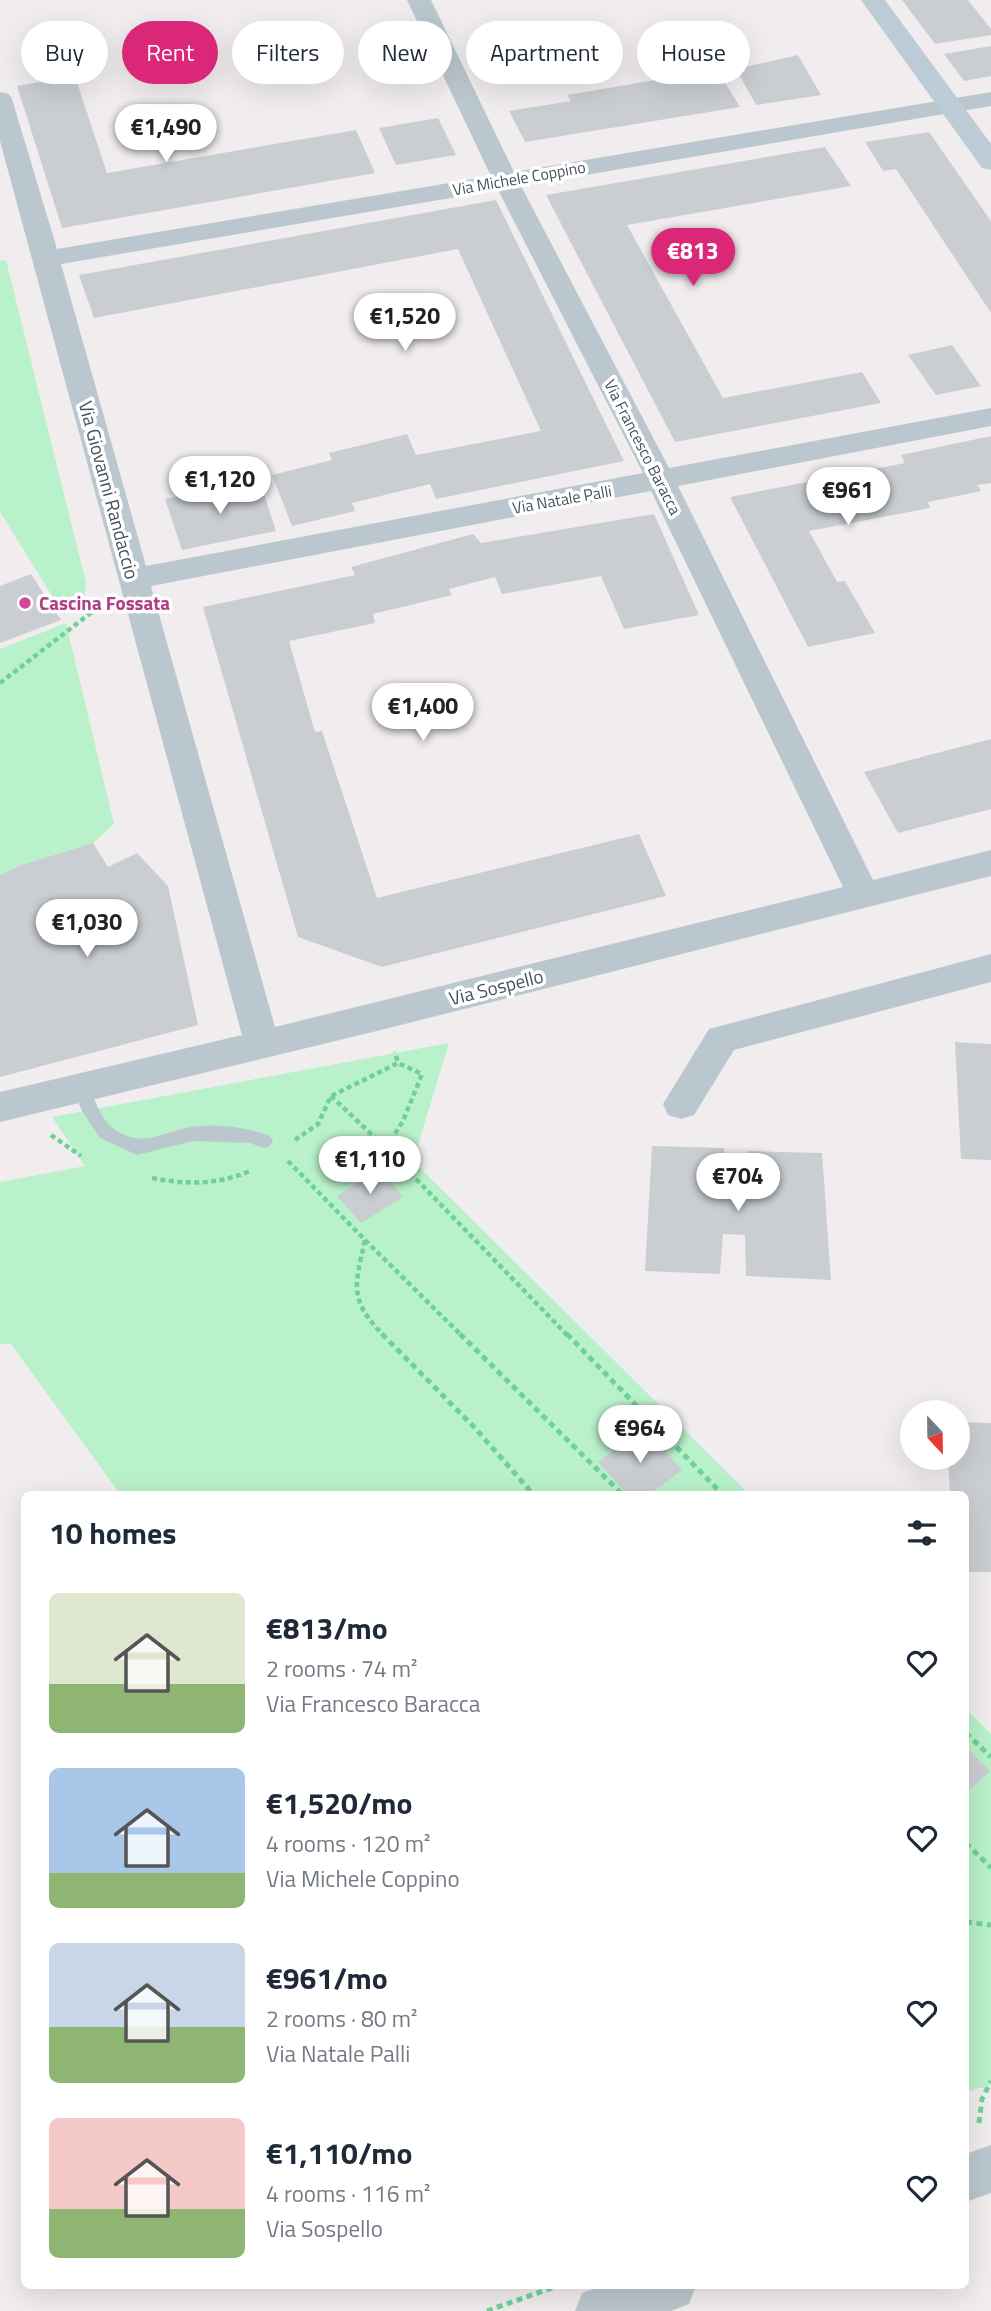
<!DOCTYPE html>
<html lang="en">
<head>
<meta charset="utf-8">
<style>
  :root { --surface:#fff; --page:#f6f6f7; --text:#1f2937; --muted:#747a83; --accent:#db2777 }
  body { margin:0; font-family:"Titillium Web",sans-serif; background:var(--page); color:var(--text); height:100vh; display:flex; flex-direction:column; font-size:26px; white-space:nowrap }
  * { box-sizing:border-box; margin:0 }
  p { font-size:23px; color:var(--muted) }
  .icon { flex:none; width:38px; height:38px; fill:none; stroke:currentColor; stroke-width:2; stroke-linecap:round; stroke-linejoin:round }
  .map { position:relative; flex:1; overflow:hidden }
  .sheet { position:absolute; left:21px; top:1491px; width:948px; height:798px; display:flex; flex-direction:column; background:var(--surface); border-radius:10px; box-shadow:0 7px 28px #0002 }
  .sheet>* { flex:none }
  .top-card { position:absolute; left:21px; top:21px; width:950px; height:63px; display:flex; gap:14px }
  .needle { width:46px; rotate:158deg }
  .tools { position:absolute; left:900px; top:1400px; display:grid; gap:14px }
  .tools a { display:grid; place-items:center; width:70px; height:70px; border-radius:50%; background:var(--surface); box-shadow:0 7px 28px #0002; font-size:35px }
  .price { position:absolute; translate:-50% -60px; padding:0 16px; border-radius:24px; background:#fff; color:#222; font-size:23px; line-height:46px; filter:drop-shadow(0 2px 4px #0008) }
  .price::after { content:''; position:absolute; left:50%; top:42px; width:21px; height:16px; margin-left:-10px; background:inherit; clip-path:polygon(0 0,100% 0,50% 100%) }
  .price.active { background:var(--accent); color:#fff }
  ul { padding:0; list-style:none }
  li { display:flex; align-items:center; gap:21px; height:175px; padding:0 28px }
  li span { display:grid; place-items:center; flex:none; width:196px; height:140px; border-radius:10px; color:#555 }
  li>.icon { margin-inline-start:auto }
  span .icon { width:84px; height:84px; fill:#fffc; stroke-width:1 }
  li b { font-size:30px }
  h2 { display:flex; justify-content:space-between; align-items:center; height:84px; padding:0 28px; font-size:30px }
  .pill { padding:0 24px; border-radius:32px; background:var(--surface); box-shadow:0 7px 28px #0002; font-size:24px; line-height:63px }
  .pill.active { background:var(--accent); color:#fff }
  .map>svg:first-child { display:block }
  .green { fill:#b9f1ca }
  .building { fill:#caced3 }
  .lines { fill:none; stroke-linecap:round; stroke-linejoin:round }
  .path-far1 { stroke:#6fd199; stroke-width:4.5; stroke-dasharray:5 3.5; stroke-linecap:butt }
  .path { stroke:#6fd199; stroke-width:5; stroke-dasharray:6 4.5; stroke-linecap:butt }
  .lane { fill:#bbc7ce; fill-rule:evenodd }
  .street { fill:#bbc7ce; fill-rule:evenodd }
  .secondary { fill:#bdcbd6; fill-rule:evenodd }
  .hotel-dot { fill:#d1479c; stroke:#fff; stroke-width:2.5 }
  .labels { text-anchor:middle; stroke-width:7; stroke-linejoin:round; paint-order:stroke }
  .far-street-label { font-size:16px; fill:#45535c; stroke:#fff }
  .street-label { font-size:19px; fill:#45535c; stroke:#fff }
  .hotel-label { font-size:19px; font-weight:bold; fill:#b23c85; stroke:#fff; text-anchor:start }
</style>
</head>
<body>
<div class="map">
<svg width="991" height="2311" viewBox="0 0 991 2311">
  <rect width="100%" height="100%" fill="#f1edee"/>
  <path class="green" d="M6,260L86,583L84,600L64,615L0,512V261Z
    M66,623L114,824L93,843L21,865L0,875V649Z
    M449,1043L413,1161L749,1494H120L11,1344H0V1182L85,1166L52,1117Z
    M966,1709L991,1734V2085L966,2092Z"/>
  <path class="building" d="M902,0H968L991,29V35L935,44Z
    M991,46V76L964,81L944,54Z
    M798,55L821,95L756,105L736,69Z
    M75,76L107,173L356,130L375,173L62,228L17,86Z
    M679,76L683,81L721,76L740,107L525,142L509,111L571,101L567,95Z
    M438,118L456,155L396,165L379,128Z
    M929,132L991,221V313L896,169L883,171L865,142Z
    M825,147L851,186L627,225L723,398L862,372L881,403L675,442L546,195Z
    M496,200L624,461L436,499L430,484L352,503L355,511L292,526L272,475L332,460L329,453L407,434L416,455L541,431L458,249L94,318L79,275Z
    M952,345L981,386L936,395L908,355Z
    M991,436V483L977,485L981,491L928,502L930,508L809,531L837,582L845,581L875,633L808,647L730,497L905,463L901,455Z
    M260,482L276,531L182,550L165,499Z
    M654,514L699,615L624,629L601,576L502,594L495,577L449,589L452,595L373,614L375,623L289,641L315,732L322,731L377,898L639,834L666,896L382,967L298,937L203,607L355,575L351,567L473,534L481,543Z
    M31,574L61,620L0,643V586Z
    M991,739V809L898,833L864,772Z
    M93,843L108,867L137,853L168,886L198,1025L0,1077V875L21,865Z
    M955,1042L991,1044V1160L961,1159Z
    M652,1146L724,1148L725,1185L746,1186L748,1151L822,1153L831,1280L746,1276L745,1235L723,1234L720,1274L645,1271Z
    M379,1169L403,1197L361,1223L337,1196Z
    M957,1422L991,1423V1572H966V1494H950L948,1458H957Z
    M644,1427L682,1470L650,1494H627L598,1462Z
    M966,1747L990,1771L966,1793Z"/>
  <g class="lines">
    <path class="path-far1" d="M0,683L101,605
      M331,1096L386,1148L568,1336
      M51,1135L81,1156
      M295,1140L318,1124L331,1096L398,1063L395,1052
      M386,1148L403,1121L422,1074L398,1063
      M288,1161L365,1240C355,1286 348,1299 384,1336
      M152,1178C187,1185 219,1185 252,1170
      M365,1240L462,1336"/>
    <path class="path" d="M382,1334L475,1428L533,1494
      M460,1334L622,1494
      M567,1334L722,1494
      M966,1733L991,1757
      M966,1843L991,1868
      M966,1922L991,1925
      M979,2123L982,2099L991,2081
      M487,2311L557,2286"/>
    <path class="lane" d="M81,1081L87,1083C94,1097 100,1119 114,1129C143,1149 161,1132 191,1127C215,1123 247,1127 270,1136L273,1141L270,1146L264,1148L250,1143L193,1141L137,1155L100,1138L82,1111L72,1088L75,1083Z"/>
    <path class="street" d="M407,0H431L514,172L991,92V106L521,186L669,468L991,408V426L678,486L873,880L991,850V876L385,1029L0,1122V1092L242,1035L0,141V92L9,94L12,99L57,249L491,176ZM498,190L643,473L146,566L61,264ZM651,491L843,887L275,1027L151,586Z
      M991,954V982L734,1050L694,1115L681,1119L668,1115L663,1104L709,1029Z
      M991,2145V2193L966,2202V2154Z
      M601,2286H696L689,2304L671,2311H575L582,2293Z"/>
    <path class="secondary" d="M861,0H885L991,144V170L982,168Z"/>
  </g>
  <circle class="hotel-dot" cx="25" cy="603" r="7"/>
  <g class="labels">
    <g class="far-street-label">
      <text transform="translate(519 178) rotate(-10)" y="6">Via Michele Coppino</text>
      <text transform="translate(643 447) rotate(63)" y="6">Via Francesco Baracca</text>
      <text transform="translate(562 499) rotate(-10)" y="6">Via Natale Palli</text>
    </g>
    <g class="street-label">
      <text transform="translate(109 490) rotate(75)" y="7">Via Giovanni Randaccio</text>
      <text transform="translate(496 987) rotate(-14)" y="7">Via Sospello</text>
    </g>
    <g class="hotel-label">
      <text x="39" y="610">Cascina Fossata</text>
    </g>
  </g>
</svg>
<div class="tools">
<a><svg class="needle" viewBox="-14 -14 28 28"><path d="M0-13l5 13h-10z" fill="#e53935"/><path d="M0 13l5-13h-10z" fill="#747a83"/></svg></a>
</div>
<b class="price" style="left:166px;top:164px">€1,490</b>
<b class="price active" style="left:693px;top:288px">€813</b>
<b class="price" style="left:405px;top:353px">€1,520</b>
<b class="price" style="left:220px;top:516px">€1,120</b>
<b class="price" style="left:848px;top:527px">€961</b>
<b class="price" style="left:423px;top:743px">€1,400</b>
<b class="price" style="left:87px;top:959px">€1,030</b>
<b class="price" style="left:370px;top:1196px">€1,110</b>
<b class="price" style="left:738px;top:1213px">€704</b>
<b class="price" style="left:640px;top:1465px">€964</b>
<div class="top-card">
<a class="pill">Buy</a>
<a class="pill active">Rent</a>
<a class="pill">Filters</a>
<a class="pill">New</a>
<a class="pill">Apartment</a>
<a class="pill">House</a>
</div>
<section class="sheet">
<h2>10 homes<svg class="icon" aria-label="filters" viewBox="0 0 24 24"><path d="M4 7h16M4 17h16"/><circle cx="9" cy="7" r="2"/><circle cx="15" cy="17" r="2"/></svg></h2>
<ul>
<li><span style="background:linear-gradient(#dfe7d0 65%,#8fb573 0)"><svg class="icon" aria-label="home" viewBox="0 0 24 24"><path d="M3 11l9-7 9 7M6 9v11h12V9"/></svg></span><div><b>€813/mo</b><p>2 rooms · 74 m²</p><p>Via Francesco Baracca</p></div><svg class="icon" aria-label="heart" viewBox="0 0 24 24"><path d="M12 20l-8-8c-3-5 5-10 8-4 3-6 11-1 8 4z"/></svg></li>
<li><span style="background:linear-gradient(#a9c7e8 75%,#8fb573 0)"><svg class="icon" aria-label="home" viewBox="0 0 24 24"><path d="M3 11l9-7 9 7M6 9v11h12V9"/></svg></span><div><b>€1,520/mo</b><p>4 rooms · 120 m²</p><p>Via Michele Coppino</p></div><svg class="icon" aria-label="heart" viewBox="0 0 24 24"><path d="M12 20l-8-8c-3-5 5-10 8-4 3-6 11-1 8 4z"/></svg></li>
<li><span style="background:linear-gradient(#c9d6e8 60%,#8fb573 0)"><svg class="icon" aria-label="home" viewBox="0 0 24 24"><path d="M3 11l9-7 9 7M6 9v11h12V9"/></svg></span><div><b>€961/mo</b><p>2 rooms · 80 m²</p><p>Via Natale Palli</p></div><svg class="icon" aria-label="heart" viewBox="0 0 24 24"><path d="M12 20l-8-8c-3-5 5-10 8-4 3-6 11-1 8 4z"/></svg></li>
<li><span style="background:linear-gradient(#f6c9c9 65%,#8fb573 0)"><svg class="icon" aria-label="home" viewBox="0 0 24 24"><path d="M3 11l9-7 9 7M6 9v11h12V9"/></svg></span><div><b>€1,110/mo</b><p>4 rooms · 116 m²</p><p>Via Sospello</p></div><svg class="icon" aria-label="heart" viewBox="0 0 24 24"><path d="M12 20l-8-8c-3-5 5-10 8-4 3-6 11-1 8 4z"/></svg></li>
</ul>
</section>
</div>
</body>
</html>
